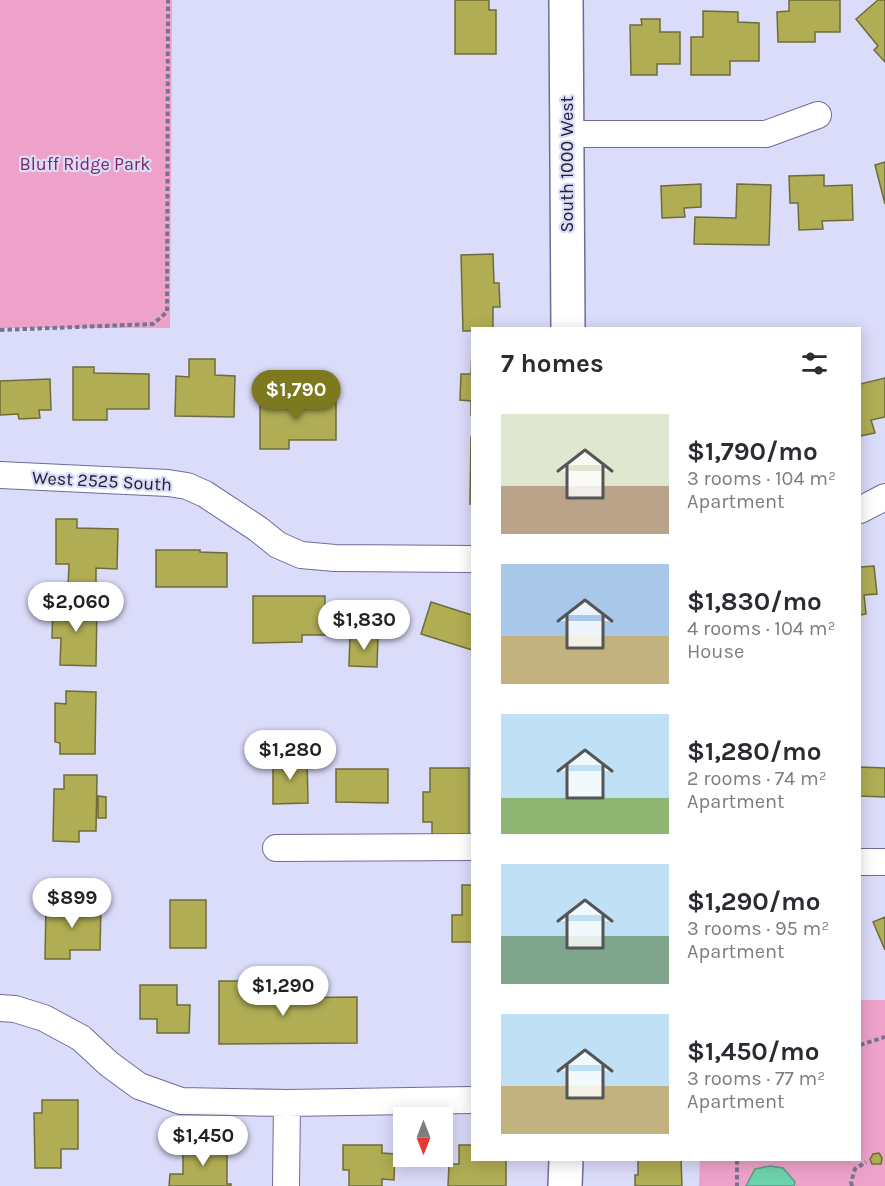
<!DOCTYPE html>
<html lang="en">
<head>
<meta charset="utf-8">
<style>
  :root { --surface:#fff; --page:#f2f2f3; --text:#2b2b33; --muted:#7c7c81; --accent:#7d791f }
  body { margin:0; font-family:Karla,sans-serif; background:var(--page); color:var(--text); height:100vh; display:flex; flex-direction:column; font-size:22px; white-space:nowrap }
  * { box-sizing:border-box; margin:0 }
  p { font-size:20px; color:var(--muted) }
  .icon { flex:none; width:33px; height:33px; fill:none; stroke:currentColor; stroke-width:2; stroke-linecap:round; stroke-linejoin:round }
  .map { position:relative; flex:1; overflow:hidden }
  .sheet { position:absolute; left:471px; top:327px; width:390px; height:834px; display:flex; flex-direction:column; background:var(--surface); border-radius:0px; box-shadow:0 3px 15px #0003 }
  .sheet>* { flex:none }
  .needle { width:39px; rotate:180deg }
  .buttons { position:absolute; left:393px; top:1107px; display:grid; gap:12px }
  .buttons a { display:grid; place-items:center; width:60px; height:60px; border-radius:0px; background:var(--surface); box-shadow:0 3px 15px #0003; font-size:30px }
  .price { position:absolute; translate:-50% -51px; padding:0 14px; border-radius:21px; background:#fff; color:#222; font-size:20px; line-height:39px; filter:drop-shadow(0 2px 3px #0008) }
  .price::after { content:''; position:absolute; left:50%; top:36px; width:18px; height:14px; margin-left:-9px; background:inherit; clip-path:polygon(0 0,100% 0,50% 100%) }
  .price.current { background:var(--accent); color:#fff }
  ul { padding:0; list-style:none }
  li { display:flex; align-items:center; gap:18px; height:150px; padding:0 30px }
  li span { display:grid; place-items:center; flex:none; width:168px; height:120px; border-radius:0px; color:#555 }
  li>.icon { margin-inline-start:auto }
  span .icon { width:72px; height:72px; fill:#fffc; stroke-width:1 }
  li b { font-size:26px }
  h2 { display:flex; justify-content:space-between; align-items:center; height:72px; padding:0 30px; font-size:26px }
  .map>svg:first-child { display:block }
  .green { fill:#eea2ca }
  .water { fill:#6dd3ad; stroke:#569d88; stroke-width:1.5 }
  .building { fill:#b0ad54; stroke:#6e6d3a; stroke-width:1.5 }
  .lines { fill:none; stroke-linecap:round; stroke-linejoin:round }
  .minor-casing { stroke:#6f6c9a; stroke-width:28 }
  .major-casing { stroke:#6f6c9a; stroke-width:36 }
  .path { stroke:#75748d; stroke-width:4; stroke-dasharray:4.5 3; stroke-linecap:butt }
  .minor { stroke:#fff; stroke-width:26 }
  .major { stroke:#fff; stroke-width:33 }
  .labels { text-anchor:middle; stroke-width:4.5; stroke-linejoin:round; paint-order:stroke }
  .park-label { font-size:18px; fill:#81235d; stroke:#dbdbfa }
  .street-label { font-size:18px; fill:#222033; stroke:#dbdbfa }
</style>
</head>
<body>
<div class="map">
<svg width="885" height="1186" viewBox="0 0 885 1186">
  <rect width="100%" height="100%" fill="#dbdbfa"/>
  <path class="green" d="M0,0H172L170,328H0Z
    M860,1000H885V1186H699L700,1160H860Z"/>
  <path class="water" d="M770,1166L783,1168L795,1182L794,1186H746L755,1169Z"/>
  <path class="building" d="M455,0H489V10H496V54H455Z
    M789,0H840V32H815V42H778L777,12L789,11Z
    M878,0H885V62L874,50L878,46L856,19Z
    M703,11L738,12V22L759,23V61H730V75H691V37H703Z
    M641,19H660V32H680V64H657V75H631L630,25H642Z
    M885,162V204L875,165Z
    M824,175V186L852,185L853,220L822,221L823,229L799,230L798,203H790L789,176Z
    M701,184V207L684,208L685,217L662,218L661,186Z
    M737,184L771,185L769,245L694,244L695,217L736,218Z
    M493,254L494,283H499L500,307H493V328H472V331H463L461,255Z
    M472,351V415H471V401L460,400L461,374H471Z
    M189,359H215V375L235,376L234,417L175,416L176,376L189,377Z
    M73,367H94V373L149,374V409H107V420H73Z
    M885,378V417L871,420L875,433L860,436V384Z
    M50,379L51,410H39L40,418L19,419L18,414L0,415V381Z
    M260,399H336V440H289V449H260Z
    M471,437H472V504H470Z
    M56,519H77V528L118,529L117,569L96,568V587H68L69,564H56Z
    M156,550H200V552L227,553V587H156Z
    M874,566L877,594L864,595L866,614L860,615V567Z
    M253,596H325V635H302V642L253,643Z
    M431,602L472,615V650L421,634Z
    M53,604L97,605L96,666L60,665L61,638H52Z
    M350,635L378,636L377,667L349,666Z
    M66,691L96,692L95,754H60V743L55,742V703L66,704Z
    M273,758H307L308,803L273,804Z
    M860,767L885,768V797L860,796Z
    M430,768H469V845L432,835V822H423V792H430Z
    M336,769H388V803L336,802Z
    M64,775H97L96,831H79V842L53,841L54,789H64Z
    M98,796L106,797V818H98Z
    M462,885H472V942H452V915H462Z
    M170,900H206V948H170Z
    M46,904H101L100,950H70V959H45Z
    M885,917V950L873,922Z
    M219,981H275V998L357,997V1043L219,1044Z
    M140,985H177V1005H190L189,1033H157V1019H140Z
    M42,1100H78V1149H61V1168H35L34,1113H42Z
    M183,1145H227V1184H231V1186H169L170,1174H183Z
    M343,1145H382V1153L395,1154L394,1180L382,1179V1186H349V1170H343Z
    M459,1145H472V1160H506V1186H448L449,1164H459Z
    M879,1153L882,1158L881,1164H872L870,1159L873,1154Z
    M638,1160H681L682,1186H635V1175H638Z"/>
  <g class="lines">
    <defs>
      <path id="minor" d="M567,134H766L818,115
        M0,475L168,483L187,486L205,494L258,529L278,545L301,555L335,558L472,559
        M860,510L885,497
        M276,848L472,847
        M860,862H885
        M0,1008L15,1009L44,1018L81,1038L109,1064L139,1086L181,1101L287,1103L472,1100
        M286,1186L287,1103"/>
      <path id="major" d="M566,0L568,328
        M565,1186L566,1160"/>
    </defs>
    <use href="#minor" class="minor-casing"/>
    <use href="#major" class="major-casing"/>
    <path class="path" d="M0,330L153,324L167,312L168,0
      M860,1045L885,1037
      M737,1160V1186
      M852,1186L851,1182L855,1169L866,1162"/>
    <use href="#minor" class="minor"/>
    <use href="#major" class="major"/>
  </g>
  <g class="labels">
    <g class="park-label">
      <text x="85" y="170">Bluff Ridge Park</text>
    </g>
    <g class="street-label">
      <text transform="translate(567 164) rotate(-90)" y="6">South 1000 West</text>
      <text transform="translate(102 481) rotate(3)" y="6">West 2525 South</text>
    </g>
  </g>
</svg>
<div class="buttons">
<a><svg class="needle" viewBox="-14 -14 28 28"><path d="M0-13l5 13h-10z" fill="#e53935"/><path d="M0 13l5-13h-10z" fill="#7c7c81"/></svg></a>
</div>
<b class="price current" style="left:296px;top:421px">$1,790</b>
<b class="price" style="left:76px;top:633px">$2,060</b>
<b class="price" style="left:364px;top:651px">$1,830</b>
<b class="price" style="left:290px;top:781px">$1,280</b>
<b class="price" style="left:72px;top:929px">$899</b>
<b class="price" style="left:283px;top:1017px">$1,290</b>
<b class="price" style="left:203px;top:1167px">$1,450</b>
<section class="sheet">
<h2>7 homes<svg class="icon" aria-label="filters" viewBox="0 0 24 24"><path d="M4 7h16M4 17h16"/><circle cx="9" cy="7" r="2"/><circle cx="15" cy="17" r="2"/></svg></h2>
<ul>
<li><span style="background:linear-gradient(#dfe7d0 60%,#b9a48a 0)"><svg class="icon" aria-label="home" viewBox="0 0 24 24"><path d="M3 11l9-7 9 7M6 9v11h12V9"/></svg></span><div><b>$1,790/mo</b><p>3 rooms · 104 m²</p><p>Apartment</p></div></li>
<li><span style="background:linear-gradient(#a9c7e8 60%,#c2b280 0)"><svg class="icon" aria-label="home" viewBox="0 0 24 24"><path d="M3 11l9-7 9 7M6 9v11h12V9"/></svg></span><div><b>$1,830/mo</b><p>4 rooms · 104 m²</p><p>House</p></div></li>
<li><span style="background:linear-gradient(#bfe0f5 70%,#8fb573 0)"><svg class="icon" aria-label="home" viewBox="0 0 24 24"><path d="M3 11l9-7 9 7M6 9v11h12V9"/></svg></span><div><b>$1,280/mo</b><p>2 rooms · 74 m²</p><p>Apartment</p></div></li>
<li><span style="background:linear-gradient(#bfe0f5 60%,#7fa58c 0)"><svg class="icon" aria-label="home" viewBox="0 0 24 24"><path d="M3 11l9-7 9 7M6 9v11h12V9"/></svg></span><div><b>$1,290/mo</b><p>3 rooms · 95 m²</p><p>Apartment</p></div></li>
<li><span style="background:linear-gradient(#bfe0f5 60%,#c2b280 0)"><svg class="icon" aria-label="home" viewBox="0 0 24 24"><path d="M3 11l9-7 9 7M6 9v11h12V9"/></svg></span><div><b>$1,450/mo</b><p>3 rooms · 77 m²</p><p>Apartment</p></div></li>
</ul>
</section>
</div>
</body>
</html>
